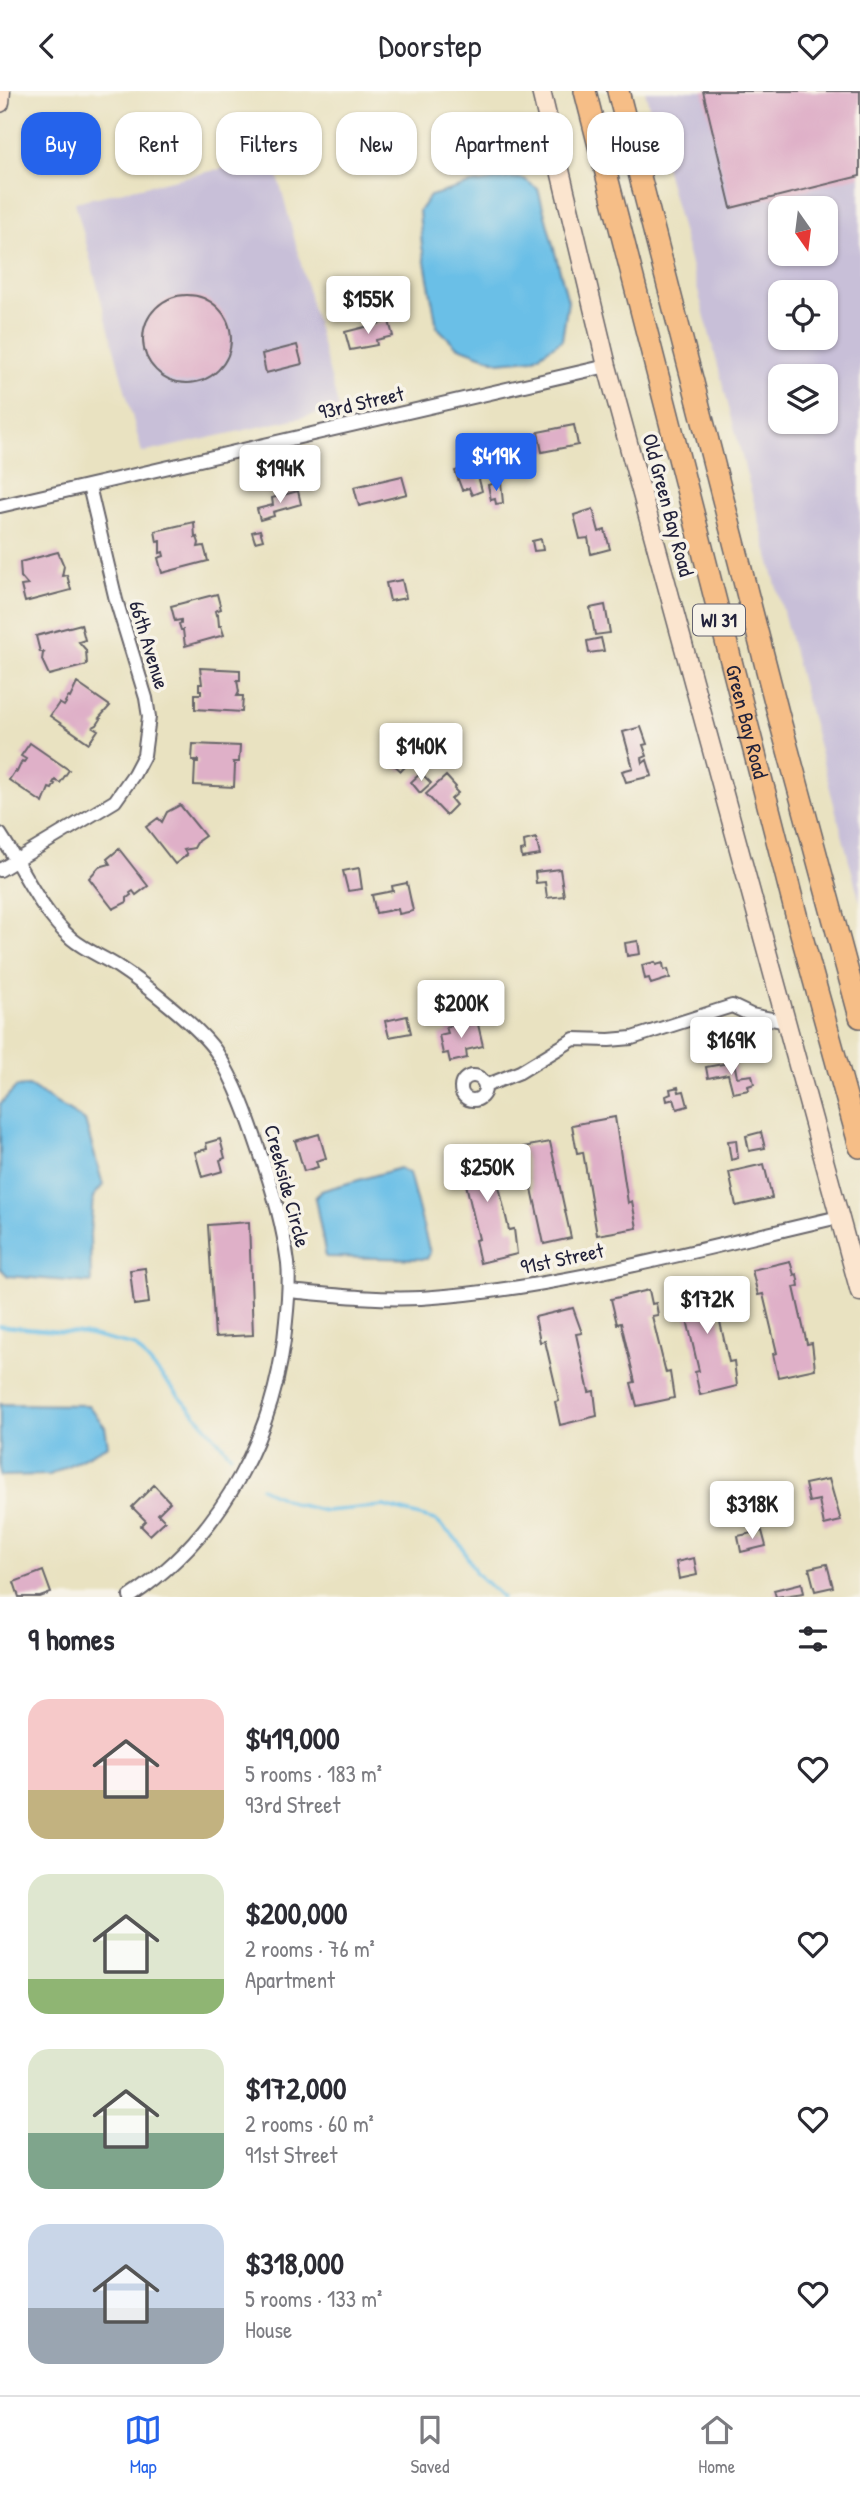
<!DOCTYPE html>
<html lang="en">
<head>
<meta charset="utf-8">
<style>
  :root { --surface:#fff; --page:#f7f7f7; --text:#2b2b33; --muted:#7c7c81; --line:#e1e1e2; --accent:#2563eb }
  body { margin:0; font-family:"Patrick Hand",sans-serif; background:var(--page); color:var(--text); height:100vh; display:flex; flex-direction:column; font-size:26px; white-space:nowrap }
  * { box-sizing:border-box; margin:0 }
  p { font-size:23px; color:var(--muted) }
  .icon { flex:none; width:38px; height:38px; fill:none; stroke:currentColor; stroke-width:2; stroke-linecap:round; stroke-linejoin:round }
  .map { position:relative; height:1506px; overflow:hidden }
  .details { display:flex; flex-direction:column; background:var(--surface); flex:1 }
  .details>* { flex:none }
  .banner { position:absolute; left:21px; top:21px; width:819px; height:63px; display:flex; gap:14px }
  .needle { width:46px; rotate:166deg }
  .buttons { position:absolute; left:768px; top:105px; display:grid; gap:14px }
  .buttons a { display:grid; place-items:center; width:70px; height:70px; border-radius:14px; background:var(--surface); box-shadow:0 2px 5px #0004; font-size:35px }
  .price { position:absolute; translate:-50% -60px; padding:0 16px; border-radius:7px; background:#fff; color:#222; font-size:23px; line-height:46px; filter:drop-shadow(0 2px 4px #0008) }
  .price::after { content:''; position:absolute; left:50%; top:42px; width:21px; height:16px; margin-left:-10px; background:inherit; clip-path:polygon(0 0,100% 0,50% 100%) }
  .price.selected { background:var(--accent); color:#fff }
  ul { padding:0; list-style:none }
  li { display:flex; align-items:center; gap:21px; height:175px; padding:0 28px }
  li span { display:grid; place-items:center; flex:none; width:196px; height:140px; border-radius:21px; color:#555 }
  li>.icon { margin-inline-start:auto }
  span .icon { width:84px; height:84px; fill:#fffc; stroke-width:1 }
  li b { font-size:30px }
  h2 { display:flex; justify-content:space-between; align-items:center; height:84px; padding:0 28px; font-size:30px }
  .chip { padding:0 24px; border-radius:21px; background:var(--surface); box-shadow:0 2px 5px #0004; font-size:24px; line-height:63px }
  .chip.selected { background:var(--accent); color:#fff }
  header { display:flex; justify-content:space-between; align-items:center; height:91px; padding:0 28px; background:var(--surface); font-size:32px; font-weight:600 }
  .tab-bar { display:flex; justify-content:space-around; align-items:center; height:98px; border-top:2px solid var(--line); background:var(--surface); font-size:19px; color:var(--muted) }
  .tab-bar a { display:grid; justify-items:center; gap:4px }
  .tab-bar .selected { color:var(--accent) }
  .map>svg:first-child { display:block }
  .industrial { fill:#c8bfd8; fill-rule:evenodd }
  .water { fill:#6bbfe7; stroke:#467091; stroke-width:2 }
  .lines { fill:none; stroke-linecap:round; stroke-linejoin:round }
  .stream { stroke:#6bbfe7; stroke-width:3.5 }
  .building { fill:#dfb0c8 }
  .street-casing { stroke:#68656a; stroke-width:16 }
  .secondary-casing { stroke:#68656a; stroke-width:21 }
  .primary-casing { stroke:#68656a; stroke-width:24 }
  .street { stroke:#fff; stroke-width:12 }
  .secondary { stroke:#fbe5cf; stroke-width:18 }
  .primary { stroke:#f6be87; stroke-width:21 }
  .labels { text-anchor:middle; stroke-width:7; stroke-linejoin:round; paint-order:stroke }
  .shield { fill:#f7f3e8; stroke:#62616f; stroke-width:2 }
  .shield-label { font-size:19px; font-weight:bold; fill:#22223b }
  .street-label { font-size:21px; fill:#22223b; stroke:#f7f3e8 }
</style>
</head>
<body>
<header><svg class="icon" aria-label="back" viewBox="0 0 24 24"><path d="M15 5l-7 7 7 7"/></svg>Doorstep<svg class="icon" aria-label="heart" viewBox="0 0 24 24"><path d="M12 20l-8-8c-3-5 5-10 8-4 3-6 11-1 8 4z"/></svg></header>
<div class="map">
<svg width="860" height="1506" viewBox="0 0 860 1506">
  <rect width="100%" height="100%" fill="#f7f3e8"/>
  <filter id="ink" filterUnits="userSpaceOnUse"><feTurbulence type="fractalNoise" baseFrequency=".0143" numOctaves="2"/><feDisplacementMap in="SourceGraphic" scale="14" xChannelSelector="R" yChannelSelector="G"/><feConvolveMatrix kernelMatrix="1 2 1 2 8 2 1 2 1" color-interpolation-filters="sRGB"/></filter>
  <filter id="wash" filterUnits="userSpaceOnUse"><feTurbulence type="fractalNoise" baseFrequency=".00686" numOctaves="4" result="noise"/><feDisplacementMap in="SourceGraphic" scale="28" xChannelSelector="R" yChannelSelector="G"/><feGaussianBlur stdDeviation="1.57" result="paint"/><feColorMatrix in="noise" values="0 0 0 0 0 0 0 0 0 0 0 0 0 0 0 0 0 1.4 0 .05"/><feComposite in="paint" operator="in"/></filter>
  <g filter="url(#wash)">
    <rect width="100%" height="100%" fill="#e9e2c1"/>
    <path class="industrial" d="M645,0H860V811ZM780,117H826V163H780ZM780,201H826V247H780ZM780,285H826V331H780Z
      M273,66L339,318L142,362L75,111Z"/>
    <path class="water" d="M511,87L524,88L538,98L568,210L562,249L533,268L499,271L456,255L437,236L422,155L419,120L430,105L470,93Z
      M29,995L85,1030L103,1094L93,1106L90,1143L91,1192L8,1185L0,1177V1013L16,996Z
      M400,1077L409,1082L430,1162L427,1168L326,1166L315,1107L321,1100Z
      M0,1313L88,1314L105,1336L108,1354L50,1384L0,1385Z"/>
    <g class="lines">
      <path class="stream" d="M0,1235L84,1243L135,1255L231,1364
        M261,1397L295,1413L325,1420L384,1415L435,1429L459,1451L476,1482L502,1506"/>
    </g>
    <g id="blocks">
      <path class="building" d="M703,0H860V85L731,117Z
        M143 248a44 44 0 1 1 88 0a44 44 0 1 1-88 0Z
        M389,230L393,245L376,249L377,254L350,259L345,241Z
        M297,254L302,273L266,282L262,263Z
        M574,334L578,354L542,361L538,341Z
        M475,373L482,400L472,404L469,397L462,399L455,380Z
        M402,385L407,403L359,415L354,396Z
        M501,391L503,412L496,413L495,408L491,409L488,394Z
        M298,400L301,413L273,421L274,425L260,429L257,418L273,414L272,407Z
        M593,418L599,441L605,439L610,458L591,463L588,447L580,448L574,424Z
        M194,431L195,447L197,446L199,452L198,456L204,455L208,470L162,482L158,467L164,465L163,461L160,462V450L157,451L155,440Z
        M260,439L263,449L255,451L252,441Z
        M541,448L543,459L534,460L532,450Z
        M58,461L64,475L62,485L67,484L71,499L25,511L21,495L28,494L21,486L20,471Z
        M402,489L406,507L390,510L386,492Z
        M217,503L221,518L215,520L216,524L218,523L219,535H221L224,544L185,555L183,539H181L179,533L181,532V529L175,530L171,515Z
        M605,514L610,542L595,544L590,517Z
        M81,533L85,549L79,551L86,559L87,574L49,584L42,569L43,562L45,561H40L36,545Z
        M601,547L604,560L589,562L587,550Z
        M200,577L240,579V589H237L239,601L237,605H243L242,621L195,618V603H201V599H199V593H202Z
        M77,592L110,615L99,627L101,628L97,634L93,636L98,639L89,652L50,625L59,612L64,615L66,612L65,611L68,606L70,607Z
        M641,636L647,653L643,654L647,665L642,667L643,672L647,669L652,685L626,691L622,680L633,677L623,641Z
        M30,652L69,679L60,692L55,689L53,692L55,693L52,698L49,697L43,712L9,689L15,680L17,681L22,670L24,671L26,668L21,665Z
        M193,653L240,655L239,671H233L235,674L234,696L194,694L195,672H198V669H192Z
        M401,663L410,671L401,680L393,673Z
        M421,682L431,692L420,702L411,691Z
        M446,685L456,696L454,698L458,702L451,708L456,714L446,724L426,703Z
        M180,714L205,745L198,750L194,757L184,759L187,764L175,773L146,736L158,727L162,731L167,721Z
        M536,747L540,764L522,767L521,760L525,759L524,750Z
        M119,758L148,795L136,804L133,800L130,802L131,804L127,807V811L113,818L89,787L99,776L110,773L107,768Z
        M359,777L362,798L348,800L343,780Z
        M560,778L564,805L547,807L545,791L536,792L535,781Z
        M407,792L413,820L399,823L398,818L376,822L372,804L393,800L392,795Z
        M638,850L640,863L627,865L625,852Z
        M655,871L656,874L663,872L664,879L668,878L670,887L651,893L649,887L645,888L642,874Z
        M407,925L411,942L389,946L385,930Z
        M477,929L483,955L466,959L467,967L450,971L448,962L443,963L439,944L448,942L446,936Z
        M734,971L737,986L752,984L754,993L748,995L749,999L733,1002L728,983L708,987L706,976Z
        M678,996L679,1001L684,1000L688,1015L677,1018L674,1008L667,1010L666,1005L671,1003L670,998Z
        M615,1026L628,1112L632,1110L637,1137L597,1144L583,1061L577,1062L572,1034Z
        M761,1041L765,1057L749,1060L746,1045Z
        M319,1043L326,1067L316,1070L318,1076L304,1080L295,1050Z
        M220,1048L225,1067L220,1069L223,1080L202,1086L195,1061L207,1058L206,1052Z
        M736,1049L738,1067L731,1069L728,1050Z
        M550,1051L571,1147L544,1153L523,1056Z
        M493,1056L502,1081L496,1082L509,1139L514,1138L517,1163L480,1172L475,1149L479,1148L465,1089L460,1090L454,1065Z
        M764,1073L772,1107L736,1115L729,1081Z
        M249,1131L253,1244L215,1246L208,1134Z
        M790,1170L794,1184L797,1183L799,1195L794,1196L807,1253L812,1252L815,1278L778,1286L773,1263L777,1262L763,1203L758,1204L752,1179Z
        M145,1177L149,1212L134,1214L130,1179Z
        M713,1187L716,1201L719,1200L722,1212L716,1213L729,1271L734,1270L737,1295L700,1304L695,1281L699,1280L685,1220L680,1221L674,1196Z
        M649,1199L652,1213L656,1212L658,1224L652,1225L666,1282L670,1281L674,1307L637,1315L631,1292L635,1291L621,1232L617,1233L611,1208Z
        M573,1217L582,1242L576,1243L589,1301L594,1300L597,1325L560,1334L555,1311L559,1310L545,1250L540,1251L535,1226Z
        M829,1388L841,1430L824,1434L819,1409L809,1411L805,1393Z
        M154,1394L170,1411L158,1423L165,1430L150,1444L141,1435L146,1430L132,1416Z
        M762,1440L766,1455L741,1461L738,1445Z
        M694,1467L697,1484L679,1488L676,1471Z
        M827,1473L833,1496L815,1500L809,1477Z
        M43,1480L51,1502L40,1506H19L14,1491Z
        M802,1492L804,1502L776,1506L774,1499Z"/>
    </g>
  </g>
  <g filter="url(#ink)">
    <use href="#blocks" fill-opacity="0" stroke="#68656a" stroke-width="2"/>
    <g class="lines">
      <defs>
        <path id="street" d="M0,415L607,275
          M0,743C23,778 40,820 72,848C85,859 103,866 117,875C143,892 201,937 217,962C236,992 248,1026 259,1059C272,1095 283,1133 288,1172C290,1191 288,1211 286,1230C277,1340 223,1444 130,1506
          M0,779L115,710L134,683L144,664L149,626L146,607L116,509L89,395
          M461 997a12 12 0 1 1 24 0a12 12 0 1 1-24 0Z
          M485,995L520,981L574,948L609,949L632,947L732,915L751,924L787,931
          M289,1200C332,1204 377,1209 421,1207C561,1198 703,1157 839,1126"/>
        <path id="secondary" d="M541,0L607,275L860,1201
          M0,12L1,0"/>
        <g id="primary">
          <path id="s1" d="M585,0L799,835L860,1056"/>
          <path d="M618,0L779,626L860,926"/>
        </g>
      </defs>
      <use href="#street" class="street-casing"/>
      <use href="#secondary" class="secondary-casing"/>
      <use href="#primary" class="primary-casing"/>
      <use href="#street" class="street"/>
      <use href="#secondary" class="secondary"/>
      <use href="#primary" class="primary"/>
    </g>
  </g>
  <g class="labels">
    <rect class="shield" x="693" y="513.5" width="52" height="31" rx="5"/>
    <g class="shield-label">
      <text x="719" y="536">WI 31</text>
    </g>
    <g class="street-label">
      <text transform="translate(361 312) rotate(-13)" y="7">93rd Street</text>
      <text transform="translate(668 414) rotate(75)" y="7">Old Green Bay Road</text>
      <text transform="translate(149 554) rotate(73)" y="7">66th Avenue</text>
      <text dy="7" stroke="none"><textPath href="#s1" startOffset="651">Green Bay Road</textPath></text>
      <text transform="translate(287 1095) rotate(75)" y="7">Creekside Circle</text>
      <text transform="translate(562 1168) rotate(-12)" y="7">91st Street</text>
    </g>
  </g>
</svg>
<div class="buttons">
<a><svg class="needle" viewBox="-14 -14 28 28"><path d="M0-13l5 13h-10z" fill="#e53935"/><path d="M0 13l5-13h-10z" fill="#7c7c81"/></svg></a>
<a><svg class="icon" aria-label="locate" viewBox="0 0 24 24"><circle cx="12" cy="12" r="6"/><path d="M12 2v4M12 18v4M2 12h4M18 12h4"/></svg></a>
<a><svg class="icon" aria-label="layers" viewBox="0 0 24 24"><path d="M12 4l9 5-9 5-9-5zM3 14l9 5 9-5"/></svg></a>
</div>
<b class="price" style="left:368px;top:245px">$155K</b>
<b class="price selected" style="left:496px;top:402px">$419K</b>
<b class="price" style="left:280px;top:414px">$194K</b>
<b class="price" style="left:421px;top:692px">$140K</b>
<b class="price" style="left:461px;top:949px">$200K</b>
<b class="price" style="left:731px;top:986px">$169K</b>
<b class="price" style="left:487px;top:1113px">$250K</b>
<b class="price" style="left:707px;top:1245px">$172K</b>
<b class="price" style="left:752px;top:1450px">$318K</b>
<div class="banner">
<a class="chip selected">Buy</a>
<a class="chip">Rent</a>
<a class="chip">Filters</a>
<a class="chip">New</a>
<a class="chip">Apartment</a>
<a class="chip">House</a>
</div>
</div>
<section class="details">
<h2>9 homes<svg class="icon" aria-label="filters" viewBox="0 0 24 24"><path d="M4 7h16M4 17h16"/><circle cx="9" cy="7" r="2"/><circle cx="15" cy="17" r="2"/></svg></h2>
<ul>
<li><span style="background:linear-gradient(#f6c9c9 65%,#c2b280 0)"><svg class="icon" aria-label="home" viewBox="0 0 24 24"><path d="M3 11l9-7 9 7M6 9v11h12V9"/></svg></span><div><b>$419,000</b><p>5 rooms · 183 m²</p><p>93rd Street</p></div><svg class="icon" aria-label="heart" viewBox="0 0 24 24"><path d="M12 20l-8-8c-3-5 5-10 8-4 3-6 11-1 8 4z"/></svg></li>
<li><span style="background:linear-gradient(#dfe7d0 75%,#8fb573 0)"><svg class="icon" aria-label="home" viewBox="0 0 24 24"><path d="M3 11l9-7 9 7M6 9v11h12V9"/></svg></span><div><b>$200,000</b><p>2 rooms · 76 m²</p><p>Apartment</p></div><svg class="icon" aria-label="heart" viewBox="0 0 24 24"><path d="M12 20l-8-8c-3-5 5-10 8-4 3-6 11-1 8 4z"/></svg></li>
<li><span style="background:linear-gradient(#dfe7d0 60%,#7fa58c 0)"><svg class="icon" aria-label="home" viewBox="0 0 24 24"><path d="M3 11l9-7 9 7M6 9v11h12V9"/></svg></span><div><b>$172,000</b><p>2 rooms · 60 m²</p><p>91st Street</p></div><svg class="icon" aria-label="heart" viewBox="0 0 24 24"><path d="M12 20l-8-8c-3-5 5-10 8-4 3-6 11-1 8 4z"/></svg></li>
<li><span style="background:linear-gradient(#c9d6e8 60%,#9aa5b1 0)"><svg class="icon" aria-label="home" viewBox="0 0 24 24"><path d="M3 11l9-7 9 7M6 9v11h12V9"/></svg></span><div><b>$318,000</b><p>5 rooms · 133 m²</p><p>House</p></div><svg class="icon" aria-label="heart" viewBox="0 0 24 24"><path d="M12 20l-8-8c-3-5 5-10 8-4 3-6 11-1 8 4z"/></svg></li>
</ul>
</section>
<nav class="tab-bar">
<a class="selected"><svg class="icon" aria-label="map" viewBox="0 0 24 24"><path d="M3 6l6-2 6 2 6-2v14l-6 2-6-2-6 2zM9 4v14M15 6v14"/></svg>Map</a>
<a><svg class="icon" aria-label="saved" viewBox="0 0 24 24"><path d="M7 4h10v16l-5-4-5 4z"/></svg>Saved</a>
<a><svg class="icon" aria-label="home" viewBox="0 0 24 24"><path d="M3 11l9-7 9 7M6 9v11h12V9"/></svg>Home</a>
</nav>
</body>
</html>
